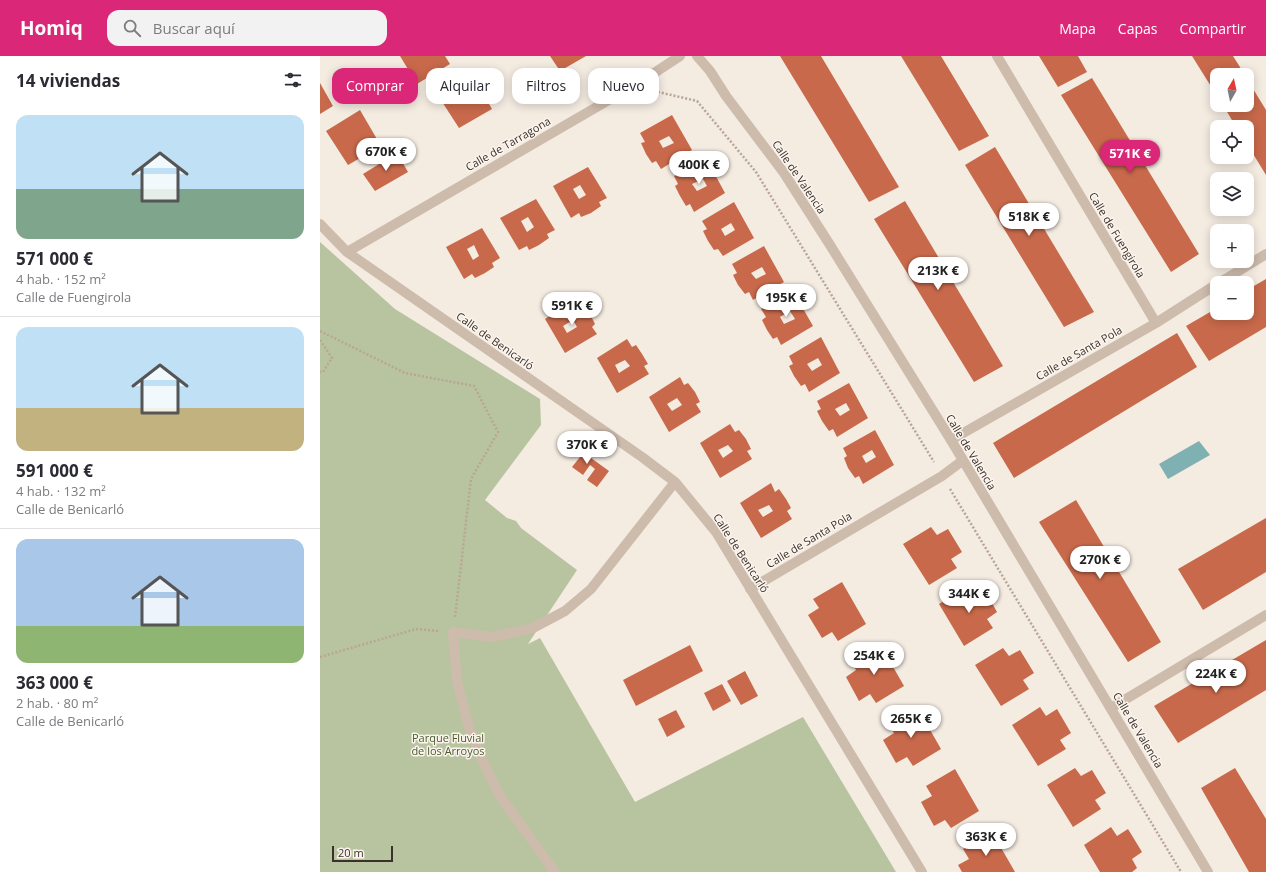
<!DOCTYPE html>
<html lang="es">
<head>
<meta charset="utf-8">
<style>
  :root { --surface:#fff; --page:#f2f2f3; --text:#2b2b33; --muted:#7c7c81; --line:#e1e1e2; --accent:#db2777 }
  body { margin:0; font-family:"Open Sans",sans-serif; background:var(--page); color:var(--text); height:100vh; display:flex; flex-direction:column; font-size:15px; white-space:nowrap }
  * { box-sizing:border-box; margin:0 }
  p { font-size:13px; color:var(--muted) }
  .icon { flex:none; width:22px; height:22px; fill:none; stroke:currentColor; stroke-width:2; stroke-linecap:round; stroke-linejoin:round }
  .map { position:relative; flex:1; overflow:hidden }
  .sheet { display:flex; flex-direction:column; background:var(--surface); width:320px }
  .sheet>* { flex:none }
  .guide { position:absolute; left:12px; top:12px; width:380px; height:36px; display:flex; gap:8px }
  .needle { width:26px; rotate:9deg }
  .fabs { position:absolute; left:890px; top:12px; display:grid; gap:8px }
  .fabs a { display:grid; place-items:center; width:44px; height:44px; border-radius:8px; background:var(--surface); box-shadow:0 2px 10px #0003; font-size:20px }
  .scale { position:absolute; left:12px; bottom:10px; width:61px; box-sizing:border-box; padding-left:4px; border:2px solid #3b302b; border-top:0; font-size:11px; line-height:14px; white-space:nowrap; color:#3b302b; -webkit-text-stroke:3px #fbf5ee; paint-order:stroke }
  .price { position:absolute; translate:-50% -34px; padding:0 9px; border-radius:14px; background:#fff; color:#222; font-size:13px; line-height:26px; filter:drop-shadow(0 1px 2px #0008) }
  .price::after { content:''; position:absolute; left:50%; top:24px; width:12px; height:9px; margin-left:-6px; background:inherit; clip-path:polygon(0 0,100% 0,50% 100%) }
  .price.selected { background:var(--accent); color:#fff }
  ul { padding:0; list-style:none }
  li { display:grid; align-content:center; gap:8px; height:212px; padding:0 16px }
  li+li { border-top:1px solid var(--line) }
  li span { display:grid; place-items:center; height:124px; border-radius:12px; color:#555 }
  li>.icon { margin-inline-start:auto }
  span .icon { width:72px; height:72px; fill:#fffc; stroke-width:1 }
  li b { font-size:17px }
  h2 { display:flex; justify-content:space-between; align-items:center; height:48px; padding:0 16px; font-size:17px }
  .pill { padding:0 14px; border-radius:12px; background:var(--surface); box-shadow:0 2px 10px #0003; font-size:14px; line-height:36px }
  .pill.selected { background:var(--accent); color:#fff }
  header { display:flex; align-items:center; gap:24px; box-sizing:border-box; height:56px; padding:0 20px; background:var(--accent); color:#fff }
  header strong { font-size:19px }
  nav { display:flex; gap:22px; margin-inline-start:auto; font-size:14px }
  .search { width:280px; height:36px; background:var(--page); display:flex; align-items:center; gap:10px; box-sizing:border-box; padding:0 14px; border-radius:12px; color:var(--muted); font-size:15px }
  main { display:flex; flex:1; min-height:0 }
  .map>svg:first-child { display:block }
  .green { fill:#b8c4a0 }
  .water { fill:#7fb0b2 }
  .building { fill:#c8694b; fill-rule:evenodd }
  .lines { fill:none; stroke-linecap:round; stroke-linejoin:round }
  .path { stroke:#b9a596; stroke-width:2.5; stroke-dasharray:2 2; stroke-linecap:butt }
  .minor { stroke:#cdbbac; stroke-width:10 }
  .tertiary { stroke:#cdbbac; stroke-width:10 }
  .labels { text-anchor:middle; stroke-width:3; stroke-linejoin:round; paint-order:stroke }
  .street-label { font-size:11px; fill:#3b302b; stroke:#fbf5ee }
  .park-label { font-size:11px; fill:#4a5a2e; stroke:#fbf5ee }
</style>
</head>
<body>
<header>
<strong>Homiq</strong>
<div class="search"><svg class="icon" aria-label="search" viewBox="0 0 24 24"><circle cx="10" cy="10" r="6"/><path d="M15 15l6 6"/></svg>Buscar aquí</div>
<nav><a>Mapa</a><a>Capas</a><a>Compartir</a></nav>
</header>
<main>
<section class="sheet">
<h2>14 viviendas<svg class="icon" aria-label="filters" viewBox="0 0 24 24"><path d="M4 7h16M4 17h16"/><circle cx="9" cy="7" r="2"/><circle cx="15" cy="17" r="2"/></svg></h2>
<ul>
<li><span style="background:linear-gradient(#bfe0f5 60%,#7fa58c 0)"><svg class="icon" aria-label="home" viewBox="0 0 24 24"><path d="M3 11l9-7 9 7M6 9v11h12V9"/></svg></span><div><b>571 000 €</b><p>4 hab. · 152 m²</p><p>Calle de Fuengirola</p></div></li>
<li><span style="background:linear-gradient(#bfe0f5 65%,#c2b280 0)"><svg class="icon" aria-label="home" viewBox="0 0 24 24"><path d="M3 11l9-7 9 7M6 9v11h12V9"/></svg></span><div><b>591 000 €</b><p>4 hab. · 132 m²</p><p>Calle de Benicarló</p></div></li>
<li><span style="background:linear-gradient(#a9c7e8 70%,#8fb573 0)"><svg class="icon" aria-label="home" viewBox="0 0 24 24"><path d="M3 11l9-7 9 7M6 9v11h12V9"/></svg></span><div><b>363 000 €</b><p>2 hab. · 80 m²</p><p>Calle de Benicarló</p></div></li>
</ul>
</section>
<div class="map">
<svg width="946" height="816" viewBox="0 0 946 816">
  <rect width="100%" height="100%" fill="#f4ebe1"/>
  <path class="green" d="M0,186L75,253L220,343L221,369L165,444L187,462L196,465L201,472L257,514L208,588L220,582L315,746L483,661L576,816H0Z"/>
  <path class="water" d="M879,385L890,399L848,423L839,408Z"/>
  <path class="building" d="M80,0H125L130,8L97,28Z
    M230,0H266L240,15Z
    M460,0H501L579,131L549,146Z
    M581,0H621L669,80L639,95Z
    M719,0H758L767,16L738,31Z
    M872,0H913L925,19H897V40Z
    M151,17L172,53L139,72L117,38Z
    M772,22L879,198L851,216L741,39Z
    M927,23L946,54V119L927,88V71H916L903,49H927Z
    M0,27L13,50L0,58Z
    M40,54L61,90L28,109L6,75Z
    M352,59L372,94L341,113L336,105L332,107L326,98L321,87L325,86L320,77ZM349,80L354,87L343,92L339,85Z
    M675,91L774,256L744,271L645,109Z
    M77,97L88,116L55,135L43,118Z
    M386,102L405,137L374,156L370,148L366,150L360,140L355,130L358,128L354,120ZM383,123L387,130L377,135L372,128Z
    M268,111L287,142L279,146L281,150L271,157L261,161L259,157L251,162L233,130ZM260,129L266,139L259,143L253,133Z
    M216,143L235,174L227,178L229,182L219,189L209,194L207,190L199,194L180,162ZM208,161L214,171L207,176L201,165Z
    M585,145L683,310L654,326L554,163Z
    M414,146L434,182L403,200L398,193L394,194L388,185L383,175L387,173L382,165ZM411,167L415,174L405,180L401,173Z
    M162,172L180,202L172,207L174,211L165,217L155,222L152,218L144,223L126,191ZM154,189L159,200L153,204L147,193Z
    M444,190L464,226L433,244L429,236L425,238L418,229L413,219L417,217L412,208ZM442,211L446,218L436,223L431,217Z
    M946,223V271L889,305L866,270L897,252V257H927V234Z
    M473,235L493,270L461,289L457,281L453,283L447,274L442,264L446,261L441,253ZM470,255L475,263L464,268L460,261Z
    M255,243L260,251L264,249L270,258L275,268L272,271L277,278L245,297L225,263ZM253,264L257,271L247,277L243,270Z
    M857,277L877,311L694,422L673,387Z
    M501,281L520,317L489,336L485,328L481,330L474,320L469,310L473,308L469,300ZM498,302L502,309L492,315L487,308Z
    M307,283L312,291L316,289L322,298L328,308L324,310L329,318L297,337L277,302ZM305,304L310,310L299,317L295,309Z
    M360,321L364,329L368,327L375,336L380,346L376,348L381,356L349,376L329,341ZM357,342L362,349L352,355L347,348Z
    M529,327L548,362L517,381L513,373L509,375L502,365L497,355L501,353L497,345ZM526,347L530,354L520,360L515,353Z
    M410,368L415,376L419,374L426,383L431,393L427,395L432,403L400,422L380,387ZM408,389L413,395L403,402L398,394Z
    M555,374L574,409L543,428L539,420L535,422L528,412L524,402L527,400L523,392ZM552,394L556,401L546,407L542,400Z
    M249,386L289,415L277,431L267,424L275,413L270,409L263,419L252,411L260,401L254,396L252,399L244,393Z
    M451,427L455,436L459,433L466,443L471,452L467,455L472,463L441,482L420,447ZM449,449L453,455L443,461L438,454Z
    M756,444L841,586L808,606L719,466Z
    M946,462V516L883,554L858,513Z
    M611,471L617,479L628,473L642,496L631,503L637,512L609,529L583,488Z
    M522,526L546,568L518,585L512,576L502,582L488,559L499,552L493,543Z
    M647,531L653,540L664,533L677,556L667,563L673,572L644,590L619,548Z
    M946,584V634L858,687L834,650Z
    M560,588L584,630L556,647L550,638L539,645L526,621L536,614L531,605Z
    M370,589L383,615L316,650L303,624Z
    M683,592L689,600L700,594L714,617L703,624L709,633L681,650L655,609Z
    M425,615L438,640L421,649L407,625Z
    M402,628L411,645L393,655L384,637Z
    M597,651L621,693L593,710L587,701L576,707L563,684L574,677L568,668Z
    M720,651L726,660L737,653L751,677L740,684L746,693L718,710L692,669Z
    M356,654L365,671L347,681L338,663Z
    M755,712L761,720L772,714L786,737L775,744L781,753L753,771L727,729Z
    M915,712L946,763V816H929L881,732Z
    M635,713L659,755L631,772L625,764L614,770L601,746L612,740L606,730Z
    M791,771L797,780L808,773L822,796L812,803L817,812L812,816H780L764,789Z
    M672,776L695,816H642L638,809L649,803L643,793Z"/>
  <g class="lines">
    <path class="path" d="M334,35L377,45L436,116L614,406
      M0,275L85,317L154,330L178,376L151,423L135,561
      M0,284L12,302L3,316H0
      M630,433L861,816
      M0,601L96,573L119,575"/>
    <path class="minor" d="M677,0L836,267
      M0,168L27,196L322,401L355,426L396,476L602,816
      M27,196L325,23L360,0
      M899,227L946,198
      M631,384L836,267L897,228
      M430,533L622,420L642,405
      M791,652L946,559
      M235,816L180,740L163,706L149,671L137,626L133,576L172,581L213,572L245,555L271,533L355,426"/>
    <path class="tertiary" d="M377,0L390,15L406,40L464,117L510,189L631,384L888,816"/>
  </g>
  <g class="labels">
    <g class="street-label">
      <text transform="translate(188 88) rotate(-30)" y="4">Calle de Tarragona</text>
      <text transform="translate(479 121) rotate(56)" y="4">Calle de Valencia</text>
      <text transform="translate(797 179) rotate(59)" y="4">Calle de Fuengirola</text>
      <text transform="translate(175 285) rotate(35)" y="4">Calle de Benicarló</text>
      <text transform="translate(759 297) rotate(-30)" y="4">Calle de Santa Pola</text>
      <text transform="translate(651 396) rotate(59)" y="4">Calle de Valencia</text>
      <text transform="translate(489 484) rotate(-31)" y="4">Calle de Santa Pola</text>
      <text transform="translate(421 497) rotate(57)" y="4">Calle de Benicarló</text>
      <text transform="translate(818 674) rotate(59)" y="4">Calle de Valencia</text>
    </g>
    <g class="park-label">
      <text x="128" y="686">Parque Fluvial<tspan x="128" dy="13">de los Arroyos</tspan></text>
    </g>
  </g>
</svg>
<div class="fabs">
<a><svg class="needle" viewBox="-14 -14 28 28"><path d="M0-13l5 13h-10z" fill="#e53935"/><path d="M0 13l5-13h-10z" fill="#7c7c81"/></svg></a>
<a><svg class="icon" aria-label="locate" viewBox="0 0 24 24"><circle cx="12" cy="12" r="6"/><path d="M12 2v4M12 18v4M2 12h4M18 12h4"/></svg></a>
<a><svg class="icon" aria-label="layers" viewBox="0 0 24 24"><path d="M12 4l9 5-9 5-9-5zM3 14l9 5 9-5"/></svg></a>
<a>+</a>
<a>−</a>
</div>
<div class="scale">20 m</div>
<b class="price" style="left:66px;top:116px">670K €</b>
<b class="price selected" style="left:810px;top:118px">571K €</b>
<b class="price" style="left:379px;top:129px">400K €</b>
<b class="price" style="left:709px;top:181px">518K €</b>
<b class="price" style="left:618px;top:235px">213K €</b>
<b class="price" style="left:466px;top:262px">195K €</b>
<b class="price" style="left:252px;top:270px">591K €</b>
<b class="price" style="left:267px;top:409px">370K €</b>
<b class="price" style="left:780px;top:524px">270K €</b>
<b class="price" style="left:649px;top:558px">344K €</b>
<b class="price" style="left:554px;top:620px">254K €</b>
<b class="price" style="left:896px;top:638px">224K €</b>
<b class="price" style="left:591px;top:683px">265K €</b>
<b class="price" style="left:666px;top:801px">363K €</b>
<div class="guide">
<a class="pill selected">Comprar</a>
<a class="pill">Alquilar</a>
<a class="pill">Filtros</a>
<a class="pill">Nuevo</a>
</div>
</div>
</main>
</body>
</html>
